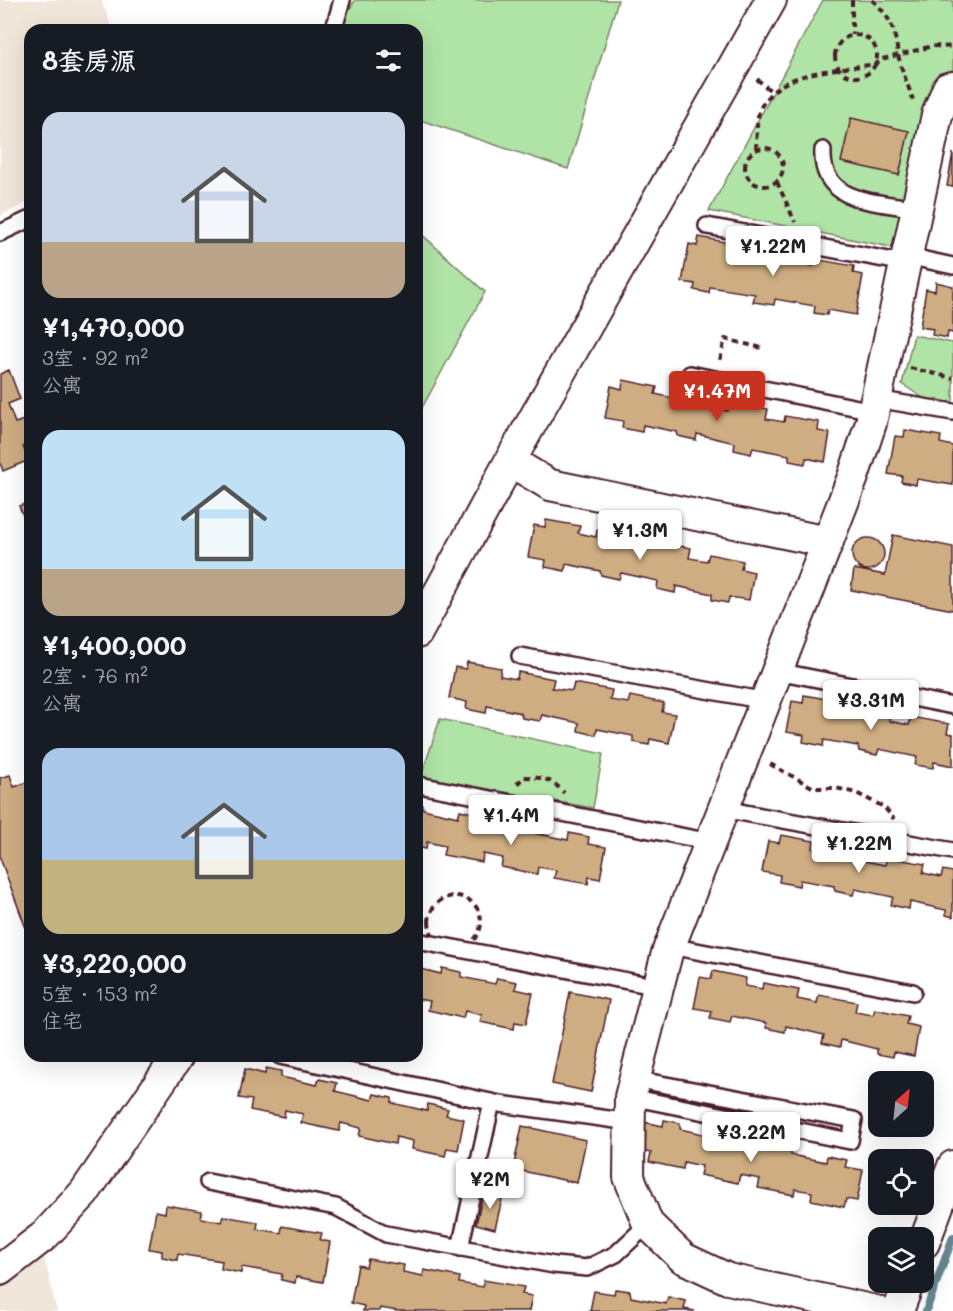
<!DOCTYPE html>
<html lang="zh">
<head>
<meta charset="utf-8">
<style>
  :root { --surface:#171b24; --page:#242831; --text:#f1f3f6; --muted:#9ea1a6; --accent:#c8321e }
  body { margin:0; font-family:Mali,"LXGW WenKai TC",sans-serif; background:var(--page); color:var(--text); height:100vh; display:flex; flex-direction:column; font-size:22px; white-space:nowrap }
  * { box-sizing:border-box; margin:0 }
  p { font-size:20px; color:var(--muted) }
  .icon { flex:none; width:33px; height:33px; fill:none; stroke:currentColor; stroke-width:2; stroke-linecap:round; stroke-linejoin:round }
  .map { position:relative; flex:1; overflow:hidden }
  .panel { position:absolute; left:24px; top:24px; width:399px; height:1038px; display:flex; flex-direction:column; background:var(--surface); border-radius:18px; box-shadow:0 6px 24px #0002 }
  .panel>* { flex:none }
  .needle { width:39px; rotate:27deg }
  .controls { position:absolute; left:868px; top:1071px; display:grid; gap:12px }
  .controls a { display:grid; place-items:center; width:66px; height:66px; border-radius:12px; background:var(--surface); box-shadow:0 6px 24px #0002; font-size:30px }
  .price { position:absolute; translate:-50% -51px; padding:0 14px; border-radius:6px; background:#fff; color:#222; font-size:20px; line-height:39px; filter:drop-shadow(0 2px 3px #0008) }
  .price::after { content:''; position:absolute; left:50%; top:36px; width:18px; height:14px; margin-left:-9px; background:inherit; clip-path:polygon(0 0,100% 0,50% 100%) }
  .price.selected { background:var(--accent); color:#fff }
  ul { padding:0; list-style:none }
  li { display:grid; align-content:center; gap:12px; height:318px; padding:0 18px }
  li span { display:grid; place-items:center; height:186px; border-radius:18px; color:#555 }
  li>.icon { margin-inline-start:auto }
  span .icon { width:108px; height:108px; fill:#fffc; stroke-width:1 }
  li b { font-size:26px }
  h2 { display:flex; justify-content:space-between; align-items:center; height:72px; padding:0 18px; font-size:26px }
  .map>svg:first-child { display:block }
  .built { fill:#f1e6da }
  .green { fill:#b0e4a6; stroke:#7d8268; stroke-width:1.5 }
  .lines { fill:none; stroke-linecap:round; stroke-linejoin:round }
  .stream { stroke:#688791; stroke-width:8 }
  .building { fill:#cfad82; stroke:#4a1f2b; stroke-width:1.5 }
  .lane-casing { stroke:#4a1f2b; stroke-width:20 }
  .street-casing { stroke:#4a1f2b; stroke-width:34 }
  .path { stroke:#4a1f2b; stroke-width:4; stroke-dasharray:6 4.5; stroke-linecap:butt }
  .lane { stroke:#fff; stroke-width:15 }
  .street { stroke:#fff; stroke-width:30 }
</style>
</head>
<body>
<div class="map">
<svg width="953" height="1311" viewBox="0 0 953 1311">
  <rect width="100%" height="100%" fill="#fff"/>
  <filter id="ink" filterUnits="userSpaceOnUse"><feTurbulence type="fractalNoise" baseFrequency=".0167" numOctaves="2"/><feDisplacementMap in="SourceGraphic" scale="12" xChannelSelector="R" yChannelSelector="G"/><feConvolveMatrix kernelMatrix="1 2 1 2 8 2 1 2 1" color-interpolation-filters="sRGB"/></filter>
  <g filter="url(#ink)">
    <path class="built" d="M0,0H101L113,30H30V201L0,216Z
      M42,1248L57,1311H0V1272Z"/>
    <path class="green" d="M355,0H618L568,169L417,119V30H337Z
      M823,0L953,1V70L938,74L924,102L896,248L709,211Z
      M417,230L485,292L417,417Z
      M914,335L953,343V405L926,400L902,384Z
      M440,719L603,754L593,808L421,777Z"/>
    <g class="lines">
      <path class="stream" d="M926,1311L953,1237"/>
    </g>
    <path class="building" d="M851,118L909,131L899,175L841,162Z
      M953,153V187L947,186Z
      M699,237L735,244L734,251L754,254L755,249L791,255L790,262L813,266L814,259L854,266L853,273L863,275L856,315L828,310L827,315L814,313L815,306L775,299L774,305L753,302L755,294L710,287L709,293L694,290L695,284L682,282L689,244L697,246Z
      M936,282L953,286V333L948,332L947,338L932,335L933,329L920,327L926,289L935,291Z
      M9,370L20,399L8,404L15,423L27,419L30,426V444L23,447L29,460L3,471L0,463V374Z
      M623,380L657,387L655,394L673,398L674,391L710,398L708,407L728,411L729,402L768,409L766,419L784,422L785,416L819,422L818,431L830,433L825,462L806,458L805,464L789,461V455L753,448L751,454L734,450L735,443L697,434L696,440L678,436L677,432L643,425L642,432L622,428L623,421L605,418L611,386L622,389Z
      M905,430L941,436L940,443L953,446V485L917,479L916,485L901,482L902,476L888,474L895,436L904,437Z
      M30,502V532L19,506Z
      M546,520L580,526L578,533L596,537L597,530L633,537L631,545L651,549L653,541L691,548L689,558L707,561L709,554L743,561L741,569L754,572L749,600L729,597L728,603L712,600V594L676,586L675,593L657,589L658,581L621,573L619,579L601,575L600,571L566,564L565,571L545,567L546,560L528,557L534,525L545,527Z
      M893,535L953,547V610L851,590L854,569L885,575Z
      M852 554a16 16 0 1 1 32 0a16 16 0 1 1-32 0Z
      M467,662L501,668L500,676L517,679L518,672L554,679L552,688L572,691L574,683L612,690L610,700L628,703L630,696L664,703L662,712L675,714L669,743L650,739L649,745L633,742V736L597,729L596,735L578,731L579,723L542,715L540,721L522,718L521,713L487,706L486,713L466,709L467,702L449,698L455,667L466,669Z
      M804,695L838,701L837,709L854,712L855,705L891,712L889,721L909,725L911,717L949,724L947,733L953,734V766L934,762L933,768L915,765L917,757L879,749L877,755L859,751L858,746L824,740L823,746L803,742L804,735L786,732L792,701L803,703Z
      M10,775L14,787L28,782L30,789V813L26,815L30,825V939L0,858V778Z
      M417,803L422,804L423,809L458,817L460,810L477,814L476,822L514,830L515,825L533,828L534,833L568,840L569,833L589,837L588,844L606,847L600,879L589,877L588,884L554,878L556,870L538,867L537,874L501,867L503,858L483,854L482,862L443,855L445,846L427,842L426,849L417,847Z
      M781,835L814,841L813,849L830,852L831,845L867,852L865,861L885,865L887,857L925,864L923,873L941,877L943,870L953,872V917L946,915V910L910,902L909,909L891,905L893,897L855,889L853,895L835,891L834,886L800,880L799,886L779,882L780,875L762,872L768,841L779,843Z
      M417,968L441,974L442,968L461,972V977L495,984L497,978L517,982L515,989L533,993L526,1024L515,1022L514,1029L480,1022L482,1015L465,1011L463,1018L428,1010L430,1001L417,999Z
      M713,971L746,978L745,986L762,989L763,983L799,990L797,999L817,1003L819,995L857,1002L855,1012L873,1015L875,1009L908,1016L906,1024L919,1027L914,1056L894,1052L893,1057L877,1054V1049L841,1040L840,1047L822,1043L824,1035L786,1026L785,1032L766,1028V1023L732,1016L730,1022L710,1018L712,1011L694,1008L700,977L711,979Z
      M570,992L609,1000L591,1092L552,1084Z
      M266,1068L281,1071V1077L317,1085L319,1079L337,1083L335,1091L372,1100L374,1094L392,1098V1103L427,1111L428,1104L448,1109L446,1115L464,1119L458,1150L447,1148L445,1156L412,1149L413,1141L396,1137L395,1144L359,1136L361,1128L341,1123L339,1131L301,1123L303,1114L285,1110L284,1117L250,1110L252,1100L239,1098L245,1069L265,1074Z
      M664,1120L680,1123V1129L716,1137L717,1131L735,1135L733,1143L771,1152L772,1146L791,1150V1155L826,1162L827,1156L847,1160L845,1167L863,1170L857,1201L846,1199L844,1207L811,1200L812,1192L795,1189L794,1195L758,1188L760,1179L740,1175L738,1183L700,1175L702,1166L684,1162L683,1169L649,1162L651,1153L638,1150L644,1122L663,1126Z
      M522,1126L586,1140L577,1183L513,1169Z
      M484,1190L503,1195L495,1229L476,1224Z
      M166,1205L202,1211L201,1218L221,1222L223,1216L258,1222L257,1229L281,1233L282,1226L322,1233L320,1240L330,1242L323,1282L296,1277L295,1283L281,1280L282,1274L242,1267L241,1273L221,1269L222,1261L178,1254L177,1260L162,1257V1251L149,1249L156,1211L165,1213Z
      M368,1259L404,1265L403,1272L423,1276L424,1270L460,1277L459,1283L483,1287L484,1280L524,1287L522,1294L532,1296L529,1311H398L380,1308L379,1311H363L364,1306L351,1303L358,1265L366,1267Z
      M615,1289L630,1291L631,1297L666,1304L668,1297L686,1301L684,1309L695,1311H590L594,1291L614,1294Z"/>
    <g class="lines">
      <defs>
        <path id="lane" d="M331,30L335,25L342,0
          M823,150C820,204 876,201 917,209
          M707,226L905,263
          M0,233L30,219
          M907,256L953,266
          M690,374L873,411
          M876,399L953,412
          M520,656L766,701
          M777,671L953,706
          M419,785L711,842
          M723,809L953,851
          M417,941L659,987
          M670,946L913,992
          M280,1056L500,1104L630,1122
          M630,1097L850,1141L854,1120L634,1079
          M208,1182L336,1207L386,1234L554,1265L587,1268L616,1254L648,1224
          M460,1248L492,1102"/>
        <path id="street" d="M510,461L550,485L828,542
          M417,633L510,461L771,0
          M924,1243L953,1166
          M0,1270L44,1236L84,1193L178,1056
          M876,1311L728,1279L683,1258L648,1224L629,1177L630,1097L667,953L853,477L871,423L937,115L948,88L953,87
          M898,1311L909,1282"/>
      </defs>
      <use href="#lane" class="lane-casing"/>
      <use href="#street" class="street-casing"/>
      <path class="path" d="M852,0V35
        M872,0C892,18 894,29 898,54C901,69 908,85 913,100
        M835 56a21 21 0 1 1 42 0a21 21 0 1 1-42 0Z
        M757,79L772,92
        M745 167a19 19 0 1 1 38 0a19 19 0 1 1-38 0Z
        M756,149C757,138 756,122 759,112C774,69 840,70 876,64L882,59L933,46L953,47
        M777,182L795,222
        M720,360L725,339L762,348
        M910,368L953,378
        M770,764L814,788H836L856,793L884,807L894,819
        M517,784L524,777C542,777 552,779 564,793
        M429 922a26 26 0 1 1 52 0a26 26 0 1 1-52 0Z"/>
      <use href="#lane" class="lane"/>
      <use href="#street" class="street"/>
    </g>
  </g>
</svg>
<div class="controls">
<a><svg class="needle" viewBox="-14 -14 28 28"><path d="M0-13l5 13h-10z" fill="#e53935"/><path d="M0 13l5-13h-10z" fill="#9ea1a6"/></svg></a>
<a><svg class="icon" aria-label="locate" viewBox="0 0 24 24"><circle cx="12" cy="12" r="6"/><path d="M12 2v4M12 18v4M2 12h4M18 12h4"/></svg></a>
<a><svg class="icon" aria-label="layers" viewBox="0 0 24 24"><path d="M12 4l9 5-9 5-9-5zM3 14l9 5 9-5"/></svg></a>
</div>
<b class="price" style="left:773px;top:277px">¥1.22M</b>
<b class="price selected" style="left:717px;top:422px">¥1.47M</b>
<b class="price" style="left:640px;top:561px">¥1.3M</b>
<b class="price" style="left:871px;top:731px">¥3.31M</b>
<b class="price" style="left:511px;top:846px">¥1.4M</b>
<b class="price" style="left:859px;top:874px">¥1.22M</b>
<b class="price" style="left:751px;top:1163px">¥3.22M</b>
<b class="price" style="left:490px;top:1210px">¥2M</b>
<section class="panel">
<h2>8套房源<svg class="icon" aria-label="filters" viewBox="0 0 24 24"><path d="M4 7h16M4 17h16"/><circle cx="9" cy="7" r="2"/><circle cx="15" cy="17" r="2"/></svg></h2>
<ul>
<li><span style="background:linear-gradient(#c9d6e8 70%,#b9a48a 0)"><svg class="icon" aria-label="home" viewBox="0 0 24 24"><path d="M3 11l9-7 9 7M6 9v11h12V9"/></svg></span><div><b>¥1,470,000</b><p>3室 · 92 m²</p><p>公寓</p></div></li>
<li><span style="background:linear-gradient(#bfe0f5 75%,#b9a48a 0)"><svg class="icon" aria-label="home" viewBox="0 0 24 24"><path d="M3 11l9-7 9 7M6 9v11h12V9"/></svg></span><div><b>¥1,400,000</b><p>2室 · 76 m²</p><p>公寓</p></div></li>
<li><span style="background:linear-gradient(#a9c7e8 60%,#c2b280 0)"><svg class="icon" aria-label="home" viewBox="0 0 24 24"><path d="M3 11l9-7 9 7M6 9v11h12V9"/></svg></span><div><b>¥3,220,000</b><p>5室 · 153 m²</p><p>住宅</p></div></li>
</ul>
</section>
</div>
</body>
</html>
